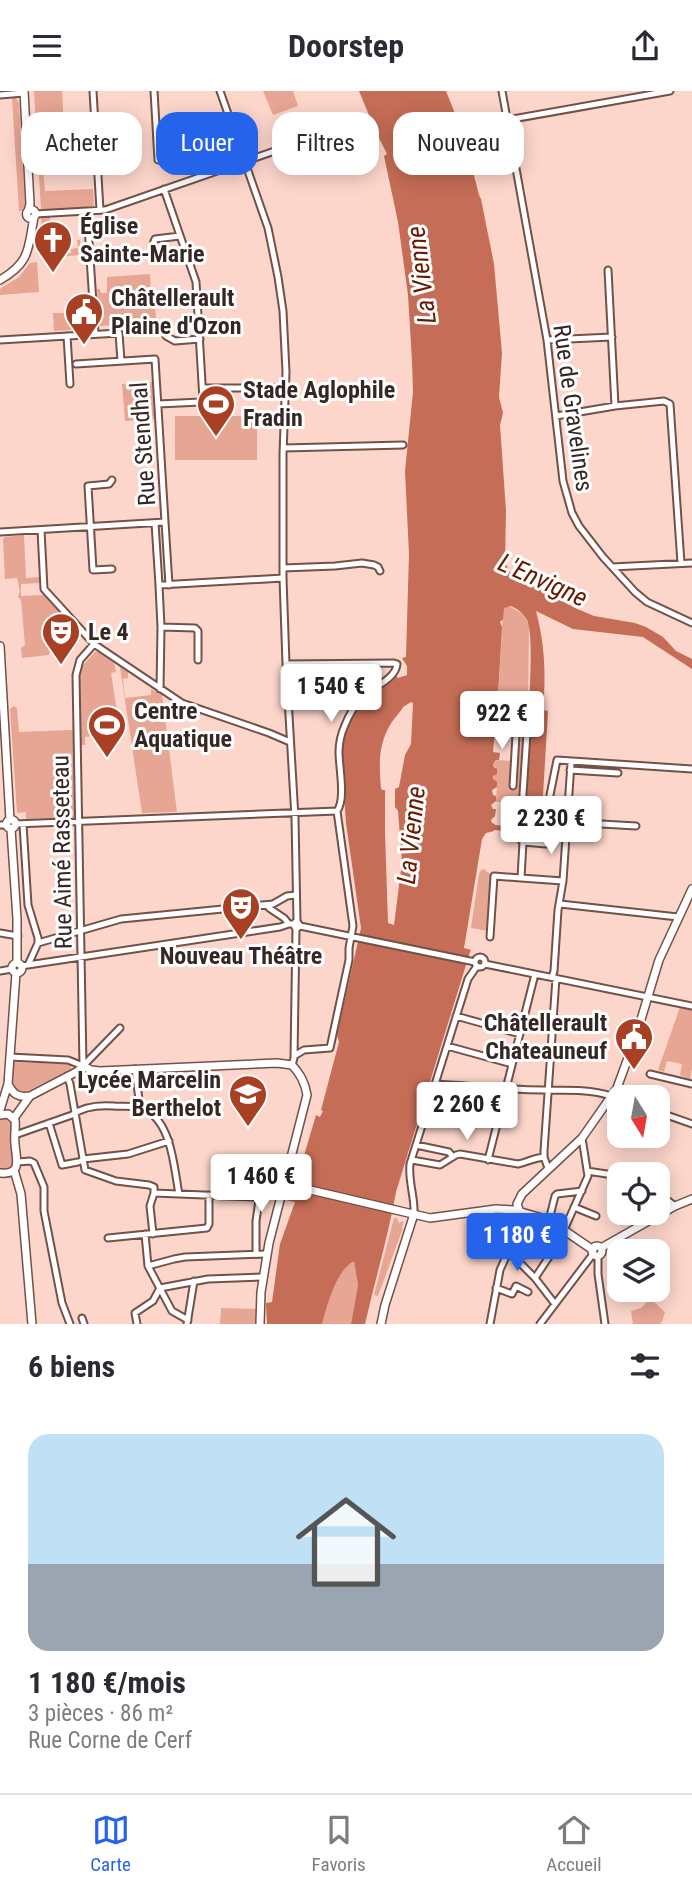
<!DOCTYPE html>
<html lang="fr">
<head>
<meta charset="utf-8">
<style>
  :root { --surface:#fff; --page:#f2f2f3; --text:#2b2b33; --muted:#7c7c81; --line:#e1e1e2; --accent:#2563eb }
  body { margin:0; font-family:"Roboto Condensed",sans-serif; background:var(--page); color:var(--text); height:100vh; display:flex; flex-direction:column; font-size:26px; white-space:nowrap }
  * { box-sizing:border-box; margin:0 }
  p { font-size:23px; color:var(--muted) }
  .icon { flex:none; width:38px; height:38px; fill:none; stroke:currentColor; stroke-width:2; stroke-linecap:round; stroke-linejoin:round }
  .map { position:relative; height:1233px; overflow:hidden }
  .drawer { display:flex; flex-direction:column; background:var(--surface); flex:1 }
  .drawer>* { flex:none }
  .hud { position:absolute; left:21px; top:21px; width:651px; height:63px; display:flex; gap:14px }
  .needle { width:46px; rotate:169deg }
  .tools { position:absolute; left:607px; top:994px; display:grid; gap:14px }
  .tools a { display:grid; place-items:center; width:63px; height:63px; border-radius:14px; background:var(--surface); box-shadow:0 4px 18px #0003; font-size:35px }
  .price { position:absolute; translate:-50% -60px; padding:0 16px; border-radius:7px; background:#fff; color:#222; font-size:23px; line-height:46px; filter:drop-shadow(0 2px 4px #0008) }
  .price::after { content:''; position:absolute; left:50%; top:42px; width:21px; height:16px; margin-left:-10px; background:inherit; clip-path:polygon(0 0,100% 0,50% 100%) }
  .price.current { background:var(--accent); color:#fff }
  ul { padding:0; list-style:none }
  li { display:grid; align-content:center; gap:14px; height:371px; padding:0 28px }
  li+li { border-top:2px solid var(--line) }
  li span { display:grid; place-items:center; height:217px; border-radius:21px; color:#555 }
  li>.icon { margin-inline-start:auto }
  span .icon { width:126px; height:126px; fill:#fffc; stroke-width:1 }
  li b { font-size:30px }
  h2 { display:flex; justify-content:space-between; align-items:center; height:84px; padding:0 28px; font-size:30px }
  .pill { padding:0 24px; border-radius:21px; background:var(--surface); box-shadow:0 4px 18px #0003; font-size:24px; line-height:63px }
  .pill.current { background:var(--accent); color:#fff }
  header { display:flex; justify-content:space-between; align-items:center; height:91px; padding:0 28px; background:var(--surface); font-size:32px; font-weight:700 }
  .tabs { display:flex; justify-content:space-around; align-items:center; height:98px; border-top:2px solid var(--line); background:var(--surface); font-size:19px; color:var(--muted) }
  .tabs a { display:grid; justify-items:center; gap:4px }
  .tabs .current { color:var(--accent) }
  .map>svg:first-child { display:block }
  .green { fill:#e7a593 }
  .water { fill:#c56d56; fill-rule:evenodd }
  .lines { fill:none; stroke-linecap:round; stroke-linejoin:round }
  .canal { stroke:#c56d56; stroke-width:5 }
  .minor-casing { stroke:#725149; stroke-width:9 }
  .major-casing { stroke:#725149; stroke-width:10 }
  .minor { stroke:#fff; stroke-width:5 }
  .major { stroke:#fff; stroke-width:7 }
  .labels { text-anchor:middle; stroke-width:6; stroke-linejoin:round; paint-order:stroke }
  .poi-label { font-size:24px; font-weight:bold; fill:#352723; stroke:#fff; text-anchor:start }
  .street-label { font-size:24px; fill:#352723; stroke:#fff }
  .water-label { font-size:26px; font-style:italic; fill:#681700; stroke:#fff }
</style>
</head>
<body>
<header><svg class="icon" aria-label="menu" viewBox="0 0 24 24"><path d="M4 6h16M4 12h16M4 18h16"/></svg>Doorstep<svg class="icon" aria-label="share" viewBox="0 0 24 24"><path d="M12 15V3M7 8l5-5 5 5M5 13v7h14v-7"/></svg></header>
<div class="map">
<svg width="692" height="1233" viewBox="0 0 692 1233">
  <rect width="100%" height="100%" fill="#fdd6cb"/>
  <path class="green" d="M34,0H62L65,53L77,52L78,56L93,55L94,73L91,74L89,64L42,66L45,100L93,98L94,116L41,119Z
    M263,0H293L298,15L273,24Z
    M12,7H16L19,12L25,114L22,120H19Z
    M345,42L354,68L315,82L306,56Z
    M41,125H50L52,159L68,158V162H71V158L78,157L77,149H80L81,164L41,167C40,152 42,139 41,125Z
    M37,171L39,201L0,204V198L19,186L30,172Z
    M150,183L151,211L155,212L156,227L132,229V233L99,235L97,198H100L101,202H107V186Z
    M74,204H84L86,238L54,240L53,222H66L67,226L75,225Z
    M152,291L155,328L125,330L122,293Z
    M175,325H257V369H175Z
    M24,444L26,487L40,486V492L21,493V505L44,504L76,540V542H72L73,560L63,563L49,562V564L22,567L21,557L25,554L21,509L18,506L20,500L17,487L5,488L3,448L5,446Z
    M509,515L523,523L529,534L528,615L498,613L503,518L504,516Z
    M95,561H98L114,572L116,581L111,582L117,621H122L124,631L93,636L94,645L85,646V654H81L80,585L84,573Z
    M120,576L128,581V587L123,588L125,607L151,604V598L162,604L177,721L142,722Z
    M14,615L17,617L19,641L72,639L74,641L75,727L26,728V721L17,722L10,618Z
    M519,634L526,635L521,712L496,711L497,692L493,688L496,677L493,673L497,669L517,670Z
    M484,778L492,785L488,840L471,837L479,783L481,779Z
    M680,916L692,919V978L690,988L680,984L682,973L667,970L664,981L658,979Z
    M13,971L71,973V978L24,1002H15L10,991Z
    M3,1026L7,1027L13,1031L11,1052L14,1072C11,1078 7,1080 0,1078V1028Z
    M394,1127H397L399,1132L404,1130L402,1136L403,1137L378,1205L374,1204Z
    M354,1169L358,1194L351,1233H322C327,1215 336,1178 354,1169Z
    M648,1210H653L665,1221L662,1231L660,1233H633L631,1220L641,1217Z
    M221,1217L257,1218V1233H220Z"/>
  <path class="water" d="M359,0H446L464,45L479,104L481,108L494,173L502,262L499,306L503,322L500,334L506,420L505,471L509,480L575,517L594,525L635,532L646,536L663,546L676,560L692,568V578L643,546L573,538L536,520C545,555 546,583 543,619L548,620L541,739L538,741H527V744H523L531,633L530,632L529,622C529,603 534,544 527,529C523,522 518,518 511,515L504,517L503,528L500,531L502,536L497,622L472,620L471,626L477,628H496L493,661L500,662L499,669H496L493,673L494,676L497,678V683L493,685V688L497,691V696L492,699L493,704L496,705V710L491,714L493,718H496L495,725L491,729L492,732L495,733L494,740L486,742L482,748L464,857L471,859L470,861L396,1101C388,1146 375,1189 365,1233H351L358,1194L354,1170C336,1179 327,1215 322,1233H267L266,1212L272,1211L280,1153L295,1111L286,1109L287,1104L292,1105L316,1024L320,1026L323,1020L321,1019L339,951L337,944L361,837L346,732L341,657L344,643L353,623L362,609L396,584L398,587L407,584V575L402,567L406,566L409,463L405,380L413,301L412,270L408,204L398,131L384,65L387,63L378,45H376L373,37L375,36L370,30L371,29ZM411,611L413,612L411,653L405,664L399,696L395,698V716L398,720L402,771L394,834L388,832L385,742V699H382L381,697C379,674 378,655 390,634C394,627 400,622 403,616Z"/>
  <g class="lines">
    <path class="canal" d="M489,736L525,739"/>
    <defs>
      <path id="minor" d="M93,0L100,119
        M154,0L158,69L171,68L170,46L157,47
        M220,0L268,137L278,186L283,220L286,281L283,363V487L286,573L295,727L297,830
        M502,0L547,249L563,390L572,422L579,435L603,466L635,501L647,511L692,532
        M0,4L24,2
        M507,29L670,0
        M87,120L105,119L338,38L364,30
        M35,123L87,120L95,243
        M153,166V153L155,148L180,145
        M67,245L70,293
        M166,245L175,250L200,248
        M0,249L119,242L121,270
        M547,249L612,246
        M203,297H286
        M158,313L201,311L203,309L196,191L164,98
        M615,315L664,310L670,313L681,472
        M556,325L615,315L608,179
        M284,357L403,354
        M165,431L169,494
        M155,432L159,494
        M41,439L44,498L94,553L182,612L269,642L290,651
        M0,441L165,431L155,268L76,273
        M612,476L692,472
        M283,477L335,475L362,472L374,474L378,476L380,480
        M112,478L93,479L88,395L109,393L112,389
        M161,536L195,537L198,540V569
        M286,573L394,572L397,573C396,588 373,596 362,606C355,614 349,624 345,634C341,643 339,652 339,661C339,677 346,708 337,720L353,835L349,857V869L330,957L304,959L294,965
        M160,598L161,536L159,494L283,487
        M570,679L618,682
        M550,704L557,669L692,678
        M567,731L636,735
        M15,733L337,720
        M23,733L28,814L38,847V852L28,874
        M0,734H6
        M523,751L546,753L547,740
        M521,787L563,790
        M560,813L678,826
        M269,814V817L284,827L289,833
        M300,835L475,871
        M0,842L18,845
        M490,846L494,785L521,787L523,751L520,748L528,627H517L513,695
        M38,852L121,828L273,813L287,805L296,804
        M475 871a5 5 0 1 1 10 0a5 5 0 1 1-10 0Z
        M485,873L692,915
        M21,875L280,836L289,833H293L297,830L300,835L296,838L293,833
        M0,880L12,878
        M552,886L554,880L558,819L563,790L571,672
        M456,925L520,943
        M447,955L512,973
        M10,966L68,969L83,975
        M292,974L294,967L296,838
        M83,975L76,584L80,569L94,553
        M83,975L120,937
        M135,978L140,1016
        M650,983L692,993
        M67,985L70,993L85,1079L116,1090L149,1094L154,1096V1102
        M435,993C471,995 508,999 544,999C573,1000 592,997 620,1008
        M658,1021L692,1033
        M49,1032L62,1074L78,1071
        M15,1044L72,1024C84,1015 100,1014 114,1015C124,1016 138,1014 146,1019C172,1033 174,1077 179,1103
        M416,1054L449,1061L453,1066
        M412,1069L440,1074L456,1064L460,1063L518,1073C528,1071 533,1067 544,1066
        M488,1069L535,883
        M81,1070L83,1068L128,1063L169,1050
        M18,1071L30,1070L34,1072L44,1096V1120L62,1212L70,1233
        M548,1077L544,1066V1060L556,887
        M587,1080L620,1085
        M154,1102L254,1106L264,1099L276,1097L284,1093
        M658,1102L675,1115
        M574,1116L596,1125
        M414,1123C415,1106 408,1090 410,1073L468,888L477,875
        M549,1129L555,1105L557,1103L582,1100
        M564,1139L588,1085L582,1047
        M145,1143L148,1175L172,1220L188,1229
        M153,1143L150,1115L154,1102
        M108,1147L207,1137L209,1133V1104
        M508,1160L535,1187L555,1213
        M256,1163V1130L265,1068
        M598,1166V1183L605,1233
        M148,1175L174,1168L185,1166L266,1163
        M535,1187L566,1140
        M160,1197L208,1188L263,1186
        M496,1197L512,1203L516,1195L528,1201
        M82,1227L84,1233
        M137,1233L135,1222L153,1210L160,1197
        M187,1233L194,1190
        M490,1233L500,1179L512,1152L520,1121
        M540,1233L593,1163"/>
      <path id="major" d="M24,0L30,113L28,120
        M26.5 123a4.5 4.5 0 1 1 9 0a4.5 4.5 0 1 1-9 0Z
        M0,189C31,171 28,157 34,126
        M0,555L10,729
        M6.5 733a4.5 4.5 0 1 1 9 0a4.5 4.5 0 1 1-9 0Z
        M11,738L17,828V872
        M12 877a5 5 0 1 1 10 0a5 5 0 1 1-10 0Z
        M8,993C13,1003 18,1007 30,1005
        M0,1019L8,993L16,882
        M0,1024L8,1023L15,1029C16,1037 14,1045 15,1053C16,1068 23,1084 0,1082
        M14,1027L30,1005L78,980L83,975L91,979L100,980L277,972L292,974C300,983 305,991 307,1004L269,1152L261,1201L260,1233
        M14,1079L21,1103L32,1233
        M285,1093L430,1127L496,1118L514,1119L549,1129L593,1159
        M520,1121L517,1113L522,1103L582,1047L617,997L636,945L659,869L692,798
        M592 1160a5 5 0 1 1 10 0a5 5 0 1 1-10 0Z
        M601,1157L675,1115L692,1108
        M381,1233L385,1214L414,1123"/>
    </defs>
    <use href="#minor" class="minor-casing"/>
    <use href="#major" class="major-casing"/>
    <use href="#minor" class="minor"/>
    <use href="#major" class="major"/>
  </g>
  <defs>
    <symbol id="church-pin" viewBox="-11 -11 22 30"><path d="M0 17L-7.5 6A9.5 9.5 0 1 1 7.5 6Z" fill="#a94024" stroke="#fff"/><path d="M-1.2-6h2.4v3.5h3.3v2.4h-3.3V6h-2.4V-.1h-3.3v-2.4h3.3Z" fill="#fff"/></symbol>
    <symbol id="civic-pin" viewBox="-11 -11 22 30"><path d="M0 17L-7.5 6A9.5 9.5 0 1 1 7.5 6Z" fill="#a94024" stroke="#fff"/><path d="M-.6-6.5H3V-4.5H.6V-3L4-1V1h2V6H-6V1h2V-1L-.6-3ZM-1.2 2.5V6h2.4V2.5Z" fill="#fff"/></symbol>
    <symbol id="stadium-pin" viewBox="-11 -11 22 30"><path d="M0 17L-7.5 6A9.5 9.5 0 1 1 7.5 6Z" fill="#a94024" stroke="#fff"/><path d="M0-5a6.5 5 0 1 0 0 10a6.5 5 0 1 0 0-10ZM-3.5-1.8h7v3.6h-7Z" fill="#fff"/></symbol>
    <symbol id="theatre-pin" viewBox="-11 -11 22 30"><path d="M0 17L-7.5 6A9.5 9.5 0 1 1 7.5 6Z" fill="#a94024" stroke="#fff"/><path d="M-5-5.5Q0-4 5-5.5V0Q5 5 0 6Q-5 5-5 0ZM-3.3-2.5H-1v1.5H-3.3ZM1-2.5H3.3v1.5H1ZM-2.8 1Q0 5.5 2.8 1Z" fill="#fff"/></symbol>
    <symbol id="school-pin" viewBox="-11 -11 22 30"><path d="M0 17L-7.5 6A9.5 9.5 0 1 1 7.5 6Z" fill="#a94024" stroke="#fff"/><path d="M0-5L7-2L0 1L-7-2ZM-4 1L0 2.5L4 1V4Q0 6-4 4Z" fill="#fff"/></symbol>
  </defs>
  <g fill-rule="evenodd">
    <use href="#church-pin" x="31" y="127" width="44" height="60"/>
    <use href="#civic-pin" x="62" y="199" width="44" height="60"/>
    <use href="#stadium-pin" x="194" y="291" width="44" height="60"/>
    <use href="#theatre-pin" x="39" y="519" width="44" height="60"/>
    <use href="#stadium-pin" x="85" y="612" width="44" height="60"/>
    <use href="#theatre-pin" x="219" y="794" width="44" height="60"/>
    <use href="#civic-pin" x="612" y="924" width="44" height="60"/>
    <use href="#school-pin" x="226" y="981" width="44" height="60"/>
  </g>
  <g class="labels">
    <g class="poi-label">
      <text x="80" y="143">Église<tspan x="80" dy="28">Sainte-Marie</tspan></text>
      <text x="111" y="215">Châtellerault<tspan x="111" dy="28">Plaine d'Ozon</tspan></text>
      <text x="243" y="307">Stade Aglophile<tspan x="243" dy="28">Fradin</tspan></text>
      <text x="88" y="549">Le 4</text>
      <text x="134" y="628">Centre<tspan x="134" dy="28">Aquatique</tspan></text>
      <text x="241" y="873" text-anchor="middle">Nouveau Théâtre</text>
      <text x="607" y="940" text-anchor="end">Châtellerault<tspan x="607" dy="28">Chateauneuf</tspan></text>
      <text x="221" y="997" text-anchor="end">Lycée Marcelin<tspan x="221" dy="28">Berthelot</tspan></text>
    </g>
    <g class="street-label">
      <text transform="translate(573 317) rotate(82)" y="8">Rue de Gravelines</text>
      <text transform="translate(143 353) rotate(-94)" y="8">Rue Stendhal</text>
      <text transform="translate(62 761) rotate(-91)" y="8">Rue Aimé Rasseteau</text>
    </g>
    <g class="water-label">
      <text transform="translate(421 184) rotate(-97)" y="9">La Vienne</text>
      <text transform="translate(543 489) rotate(24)" y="9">L'Envigne</text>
      <text transform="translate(411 744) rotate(-84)" y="9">La Vienne</text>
    </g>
  </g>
</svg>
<div class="tools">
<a><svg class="needle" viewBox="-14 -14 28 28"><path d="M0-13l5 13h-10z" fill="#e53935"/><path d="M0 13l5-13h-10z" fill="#7c7c81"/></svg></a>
<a><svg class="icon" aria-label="locate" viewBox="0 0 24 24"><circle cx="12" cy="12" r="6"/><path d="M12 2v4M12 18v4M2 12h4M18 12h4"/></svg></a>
<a><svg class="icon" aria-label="layers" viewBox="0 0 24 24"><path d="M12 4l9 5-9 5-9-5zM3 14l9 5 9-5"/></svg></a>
</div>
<b class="price" style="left:331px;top:633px">1 540 €</b>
<b class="price" style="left:502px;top:660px">922 €</b>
<b class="price" style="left:551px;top:765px">2 230 €</b>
<b class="price" style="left:467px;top:1051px">2 260 €</b>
<b class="price" style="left:261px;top:1123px">1 460 €</b>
<b class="price current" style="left:517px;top:1182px">1 180 €</b>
<div class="hud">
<a class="pill">Acheter</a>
<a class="pill current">Louer</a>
<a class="pill">Filtres</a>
<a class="pill">Nouveau</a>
</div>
</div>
<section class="drawer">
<h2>6 biens<svg class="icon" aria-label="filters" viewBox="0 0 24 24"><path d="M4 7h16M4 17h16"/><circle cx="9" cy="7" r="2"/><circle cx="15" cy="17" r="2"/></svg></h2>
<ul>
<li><span style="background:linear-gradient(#bfe0f5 60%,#9aa5b1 0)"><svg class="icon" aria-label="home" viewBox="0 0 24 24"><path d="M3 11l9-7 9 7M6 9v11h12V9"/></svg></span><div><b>1 180 €/mois</b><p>3 pièces · 86 m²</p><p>Rue Corne de Cerf</p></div></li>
</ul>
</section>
<nav class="tabs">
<a class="current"><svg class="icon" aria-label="map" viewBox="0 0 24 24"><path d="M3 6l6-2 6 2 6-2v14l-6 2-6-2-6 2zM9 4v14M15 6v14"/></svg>Carte</a>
<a><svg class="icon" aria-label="saved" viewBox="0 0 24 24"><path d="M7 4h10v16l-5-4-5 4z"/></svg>Favoris</a>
<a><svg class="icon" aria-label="home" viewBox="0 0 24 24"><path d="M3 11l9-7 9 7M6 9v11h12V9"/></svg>Accueil</a>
</nav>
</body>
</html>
